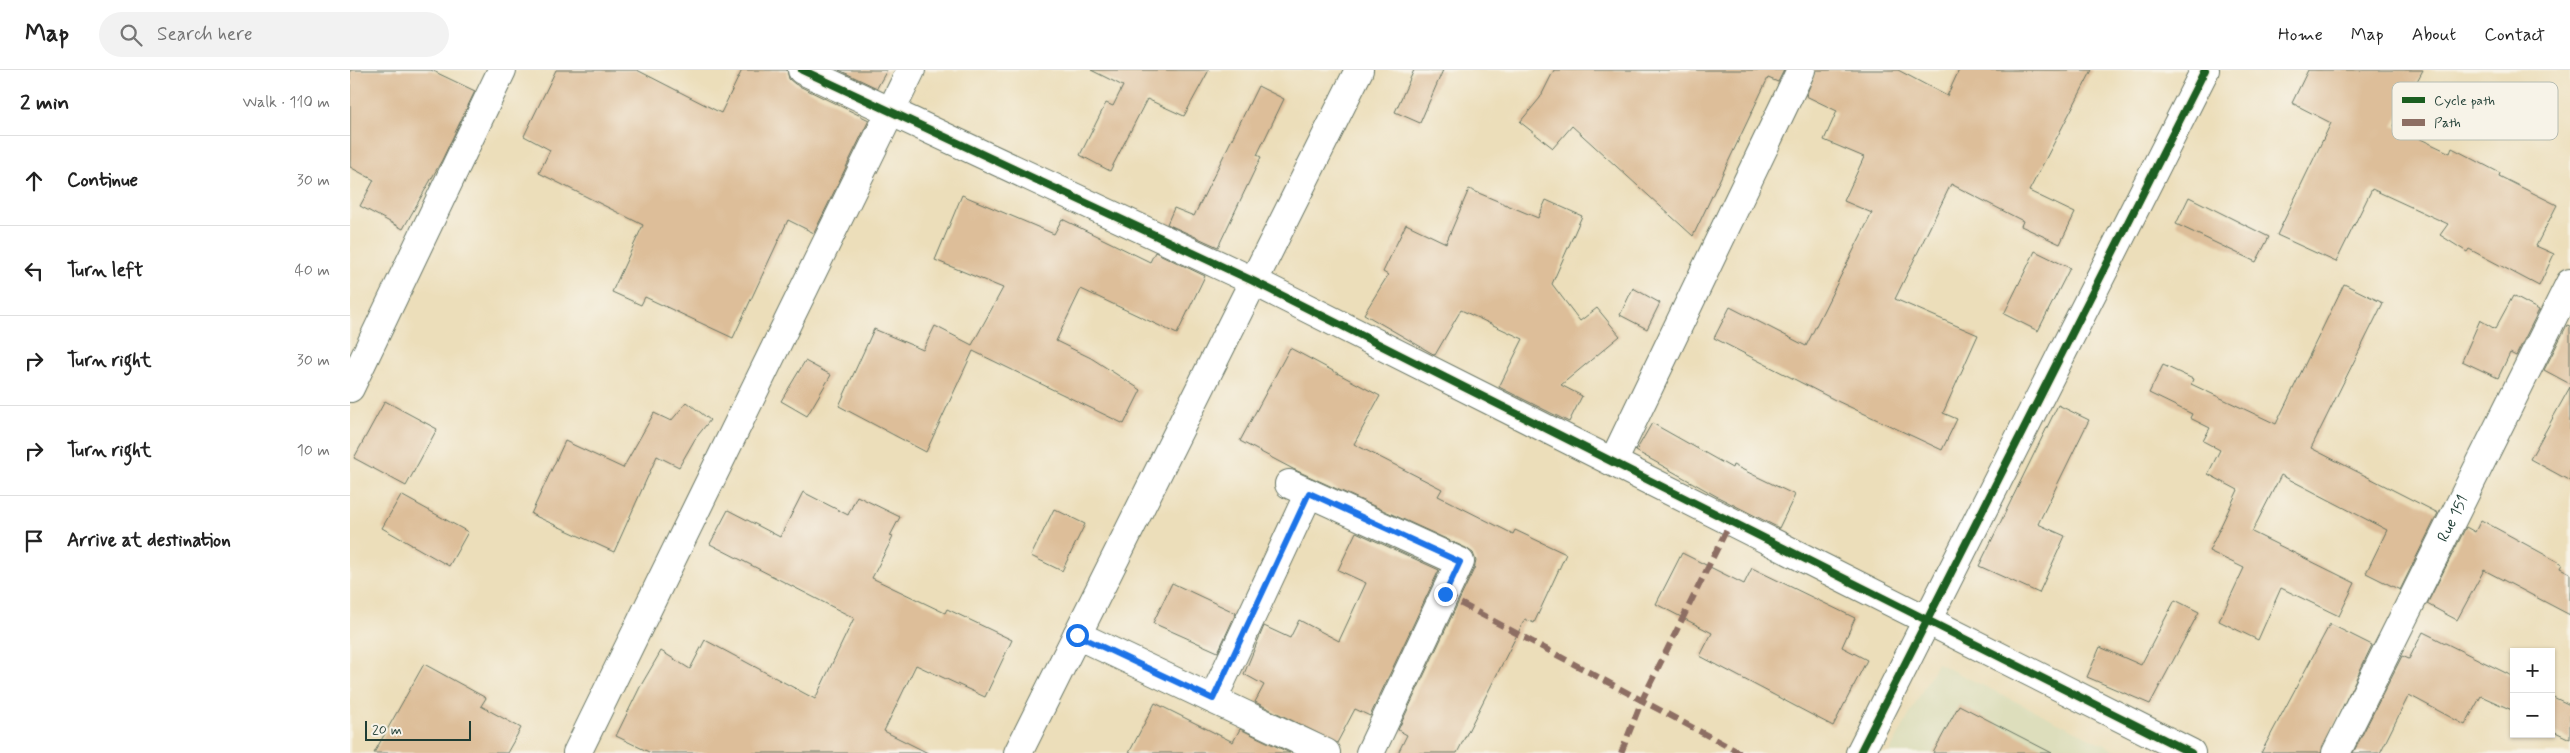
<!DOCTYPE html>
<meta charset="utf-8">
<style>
body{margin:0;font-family:Mynerve,sans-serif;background:#f2f2f2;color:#222}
.controls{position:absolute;right:15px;bottom:15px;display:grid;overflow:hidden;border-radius:0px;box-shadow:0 1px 4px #0004}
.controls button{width:45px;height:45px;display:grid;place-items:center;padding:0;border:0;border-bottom:1px solid #e0e0e0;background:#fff;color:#222;font:25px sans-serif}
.scale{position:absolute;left:15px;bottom:12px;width:106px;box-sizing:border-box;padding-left:5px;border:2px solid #1f3d34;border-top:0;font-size:14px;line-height:18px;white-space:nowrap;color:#1f3d34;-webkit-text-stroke:4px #f7f3e8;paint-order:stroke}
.stop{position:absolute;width:15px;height:15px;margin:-11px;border:4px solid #1a73e8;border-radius:50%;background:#fff}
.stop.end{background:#1a73e8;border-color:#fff;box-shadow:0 1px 5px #0008}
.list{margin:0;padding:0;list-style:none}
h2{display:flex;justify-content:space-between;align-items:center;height:65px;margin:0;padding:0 20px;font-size:21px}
h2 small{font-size:16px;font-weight:400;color:#767676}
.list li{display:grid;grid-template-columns:32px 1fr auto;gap:15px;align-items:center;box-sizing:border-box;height:90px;padding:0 20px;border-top:1px solid #e0e0e0}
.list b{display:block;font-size:19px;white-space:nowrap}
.list em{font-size:16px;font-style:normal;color:#767676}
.icon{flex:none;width:28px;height:28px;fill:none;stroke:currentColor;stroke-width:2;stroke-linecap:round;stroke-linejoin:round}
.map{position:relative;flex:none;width:2220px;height:683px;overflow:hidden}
header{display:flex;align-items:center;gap:30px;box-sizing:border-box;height:70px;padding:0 25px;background:#fff;border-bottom:1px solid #e0e0e0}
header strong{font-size:24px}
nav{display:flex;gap:28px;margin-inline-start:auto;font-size:18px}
.search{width:350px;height:45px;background:#f2f2f2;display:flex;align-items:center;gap:12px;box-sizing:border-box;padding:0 18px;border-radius:28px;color:#767676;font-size:19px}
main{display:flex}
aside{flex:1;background:#fff}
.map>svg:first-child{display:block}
.built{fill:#dddebc}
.building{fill:#ddbe99}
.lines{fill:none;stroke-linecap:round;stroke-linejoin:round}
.minor-casing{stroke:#677563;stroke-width:30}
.tertiary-casing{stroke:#677563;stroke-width:30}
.minor{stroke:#fff;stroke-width:28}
.tertiary{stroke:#fff;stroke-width:28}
.quiet{stroke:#8d6e63;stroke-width:6;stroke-dasharray:12 6;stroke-linecap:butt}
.cycleway-casing{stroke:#f7f3e8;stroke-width:11}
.cycleway{stroke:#1b5e20;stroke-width:8}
.route{stroke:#1a73e8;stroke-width:6}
.labels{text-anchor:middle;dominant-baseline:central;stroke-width:4;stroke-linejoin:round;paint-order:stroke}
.street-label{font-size:16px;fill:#1f3d34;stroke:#f7f3e8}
.key{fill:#f7f3e8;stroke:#b6bcb2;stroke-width:1}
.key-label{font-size:14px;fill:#1f3d34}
</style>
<header>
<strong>Map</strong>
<div class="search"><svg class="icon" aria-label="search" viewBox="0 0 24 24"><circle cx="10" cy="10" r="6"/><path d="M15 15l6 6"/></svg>Search here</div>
<nav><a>Home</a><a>Map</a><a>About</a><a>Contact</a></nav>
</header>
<main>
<aside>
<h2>2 min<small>Walk · 110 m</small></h2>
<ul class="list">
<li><svg class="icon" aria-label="ahead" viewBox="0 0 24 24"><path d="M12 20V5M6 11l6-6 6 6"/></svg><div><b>Continue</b></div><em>30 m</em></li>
<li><svg class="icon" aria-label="left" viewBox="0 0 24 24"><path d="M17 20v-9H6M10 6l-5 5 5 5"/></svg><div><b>Turn left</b></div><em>40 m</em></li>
<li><svg class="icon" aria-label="right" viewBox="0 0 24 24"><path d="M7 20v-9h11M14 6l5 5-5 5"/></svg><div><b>Turn right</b></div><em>30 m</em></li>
<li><svg class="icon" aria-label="right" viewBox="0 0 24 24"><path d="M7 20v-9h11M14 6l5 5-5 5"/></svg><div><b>Turn right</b></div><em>10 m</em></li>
<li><svg class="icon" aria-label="arrive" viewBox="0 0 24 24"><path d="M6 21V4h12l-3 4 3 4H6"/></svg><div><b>Arrive at destination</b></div></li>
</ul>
</aside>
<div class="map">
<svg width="2220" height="683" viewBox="0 0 2220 683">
<rect width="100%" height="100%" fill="#f7f3e8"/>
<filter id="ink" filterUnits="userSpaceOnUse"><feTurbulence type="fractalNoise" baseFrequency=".02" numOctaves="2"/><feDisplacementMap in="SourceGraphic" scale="10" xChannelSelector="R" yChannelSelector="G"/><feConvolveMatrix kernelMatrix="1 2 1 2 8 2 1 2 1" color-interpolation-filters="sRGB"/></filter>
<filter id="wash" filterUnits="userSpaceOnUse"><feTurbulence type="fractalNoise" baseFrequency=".0096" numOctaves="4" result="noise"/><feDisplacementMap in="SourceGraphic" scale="20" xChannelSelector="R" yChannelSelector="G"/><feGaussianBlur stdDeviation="1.12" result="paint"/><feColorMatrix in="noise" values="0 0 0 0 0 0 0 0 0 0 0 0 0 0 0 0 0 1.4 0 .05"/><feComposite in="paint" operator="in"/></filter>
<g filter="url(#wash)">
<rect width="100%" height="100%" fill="#ecdeba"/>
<!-- built -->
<polygon class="built" points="1587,593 1771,683 1539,683"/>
<g id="blocks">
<!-- building -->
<g class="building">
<polygon points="0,0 81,0 125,21 92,90 53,159 10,136 24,110 0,97"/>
<polygon points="206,0 287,0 371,43 392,0 437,0 439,9 445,14 519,50 464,163 438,150 383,268 295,227 291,235 262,222 293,155 189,103 200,80 174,66"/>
<polygon points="489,0 537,0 527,18"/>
<polygon points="741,0 859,0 834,46 797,29 760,101 730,85 756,33 763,36 773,16"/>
<polygon points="1064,0 1093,0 1070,53 1045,42"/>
<polygon points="1204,0 1434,0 1428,12 1418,8 1343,166 1222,56 1203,78 1170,52 1190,28"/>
<polygon points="1466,0 1548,0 1597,26 1609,0 1742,0 1679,121 1725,143 1710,174 1671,156 1673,151 1601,114 1545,229 1628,265 1593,343 1607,349 1592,380 1485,330 1364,268 1380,237 1456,276 1522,143 1494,131 1514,87 1474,70 1487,41 1456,26"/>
<polygon points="1958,0 2073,0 2043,56 2100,83 2102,78 2150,103 2149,106 2207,135 2186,176 2204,184 2189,216 2119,179 2117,182 2090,165 2098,154 2022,119 1986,192 1927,165 1981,53 1942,33"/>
<polygon points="908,16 934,29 907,85 911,87 868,177 817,154 824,138 844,146"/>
<polygon points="1119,119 1188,148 1196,130 1232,146 1202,214 1230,251 1247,238 1270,266 1211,315 1232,326 1219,352 1149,317 1173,269 1111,240 1085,285 1014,244 1038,205 1033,202 1056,154 1096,173"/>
<polygon points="612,125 704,164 712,149 800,192 805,182 855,206 827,264 731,219 706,271 741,288 791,320 774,354 623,281 576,382 489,336 524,259 573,280 585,256 622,275 653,218 585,190"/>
<polygon points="1839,127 1919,167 1906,192 1826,154"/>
<polygon points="1685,181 1720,198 1688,261 1654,244"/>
<polygon points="1994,214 2033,233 1961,378 2088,443 2050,520 2016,503 2037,460 1931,405 1902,462 2005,513 1989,546 1931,518 1908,570 1869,551 1894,498 1859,481 1888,420 1858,404 1870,380 1853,371 1860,358 1840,348 1842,344 1799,323 1813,295 1843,309 1841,314 1926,354"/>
<polygon points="1283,218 1310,233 1297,259 1270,245"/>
<polygon points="2163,226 2189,240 2166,286 2160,283 2148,308 2112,291 2130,250 2145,259"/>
<polygon points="2217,255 2220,256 2220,314 2194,300"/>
<polygon points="940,278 1030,326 1004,374 1092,419 1088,426 1163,464 1165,460 1216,484 1184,553 1175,549 1107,683 1048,683 1057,665 1048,660 1124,499 1126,491 1123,483 1116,478 943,399 890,371"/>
<polygon points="455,291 481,305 457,346 431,331"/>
<polygon points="2220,317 2220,411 2180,389"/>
<polygon points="35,331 87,359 56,416 4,388"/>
<polygon points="337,332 360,350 345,369 329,397 307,386 264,482 181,444 215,371 273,398 304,343 321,351"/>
<polygon points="1708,335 1739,350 1688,454 1715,466 1689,523 1629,496"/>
<polygon points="1302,353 1382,398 1383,395 1445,425 1429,458 1368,427 1286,381"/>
<polygon points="453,422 498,445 507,426 550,447 540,466 543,467 522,508 595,543 597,539 662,570 635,627 566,595 534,661 578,683 301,683 266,666 290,617 311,581 340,599 355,570 465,629 504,548 360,474 378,440 430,467"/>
<polygon points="51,425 118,462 99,496 32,458"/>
<polygon points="704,439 735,454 712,501 681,486"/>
<polygon points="2131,450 2212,494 2210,498 2220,503 2220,545 2134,500 2107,550 2077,534 2116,457 2125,462"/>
<polygon points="1006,462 1089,500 1020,646 1005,639 987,673 905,632 914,615 894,604 914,556 940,568 949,550 989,571 1016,513 988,500"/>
<polygon points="1332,483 1394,514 1402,498 1505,548 1492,577 1517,590 1483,656 1350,586 1362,563 1306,534"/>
<polygon points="822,513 886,543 868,582 803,553"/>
<polygon points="1825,530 1849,542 1800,634 1737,607 1750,577 1791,595"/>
<polygon points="1980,554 2022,575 1971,683 1911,683"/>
<polygon points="2073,562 2164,607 2164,641 2131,626 2115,655 2059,625 2030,683 2003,683 2052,586 2059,589"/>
<polygon points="74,594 136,628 131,636 171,658 157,683 24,683"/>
<polygon points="2201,626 2220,635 2220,669 2201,660"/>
<polygon points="805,633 883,672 890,659 940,683 779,683"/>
<polygon points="1609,635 1702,683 1583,683"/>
</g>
</g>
</g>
<g filter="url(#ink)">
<use href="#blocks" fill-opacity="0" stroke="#677563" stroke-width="1"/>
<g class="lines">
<defs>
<g id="minor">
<polyline points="452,0 903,211 1841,683"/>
<polyline points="0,318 152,0"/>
<polyline points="1263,392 1451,0"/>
<polyline points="939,414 1110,492 1020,683"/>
<polyline points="727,565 976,683"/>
<polyline points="863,629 959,423"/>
<polyline points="227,683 561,0"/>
<polyline points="1510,683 1855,0"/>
<path id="s1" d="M1986 683 2220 213"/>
</g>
<polyline id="tertiary" points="668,683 1009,0"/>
</defs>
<!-- minor casing -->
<use href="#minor" class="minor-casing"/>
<!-- tertiary casing -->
<use href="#tertiary" class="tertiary-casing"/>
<!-- minor -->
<use href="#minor" class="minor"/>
<!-- tertiary -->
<use href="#tertiary" class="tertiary"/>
<!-- quiet -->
<g class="quiet">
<polyline points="1095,525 1390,683"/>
<polyline points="1271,683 1292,630 1381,451"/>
</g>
<defs>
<g id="cycleway">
<polyline points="452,0 903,211 1841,683"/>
<polyline points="1510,683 1855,0"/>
</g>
</defs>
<!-- cycleway casing -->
<use href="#cycleway" class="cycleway-casing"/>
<!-- cycleway -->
<use href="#cycleway" class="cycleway"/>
</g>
</g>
<g class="lines" filter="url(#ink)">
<!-- route -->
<polyline class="route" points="727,565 863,629 959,423 1110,492 1095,524"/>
</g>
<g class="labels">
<!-- street labels -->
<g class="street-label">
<text stroke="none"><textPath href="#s1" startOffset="262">Rue 151</textPath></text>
</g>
</g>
<!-- legend -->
<rect x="2042" y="12" width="166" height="58" rx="8" class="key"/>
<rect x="2052" y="27" width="23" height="6" fill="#1b5e20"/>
<rect x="2052" y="49" width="23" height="7" fill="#8d6e63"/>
<g class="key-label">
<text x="2084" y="35">Cycle path</text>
<text x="2084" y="57">Path</text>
</g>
</svg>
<div class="controls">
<button>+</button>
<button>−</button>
</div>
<div class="scale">20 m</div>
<div class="stop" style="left:727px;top:565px"></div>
<div class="stop end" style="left:1095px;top:524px"></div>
</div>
</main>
